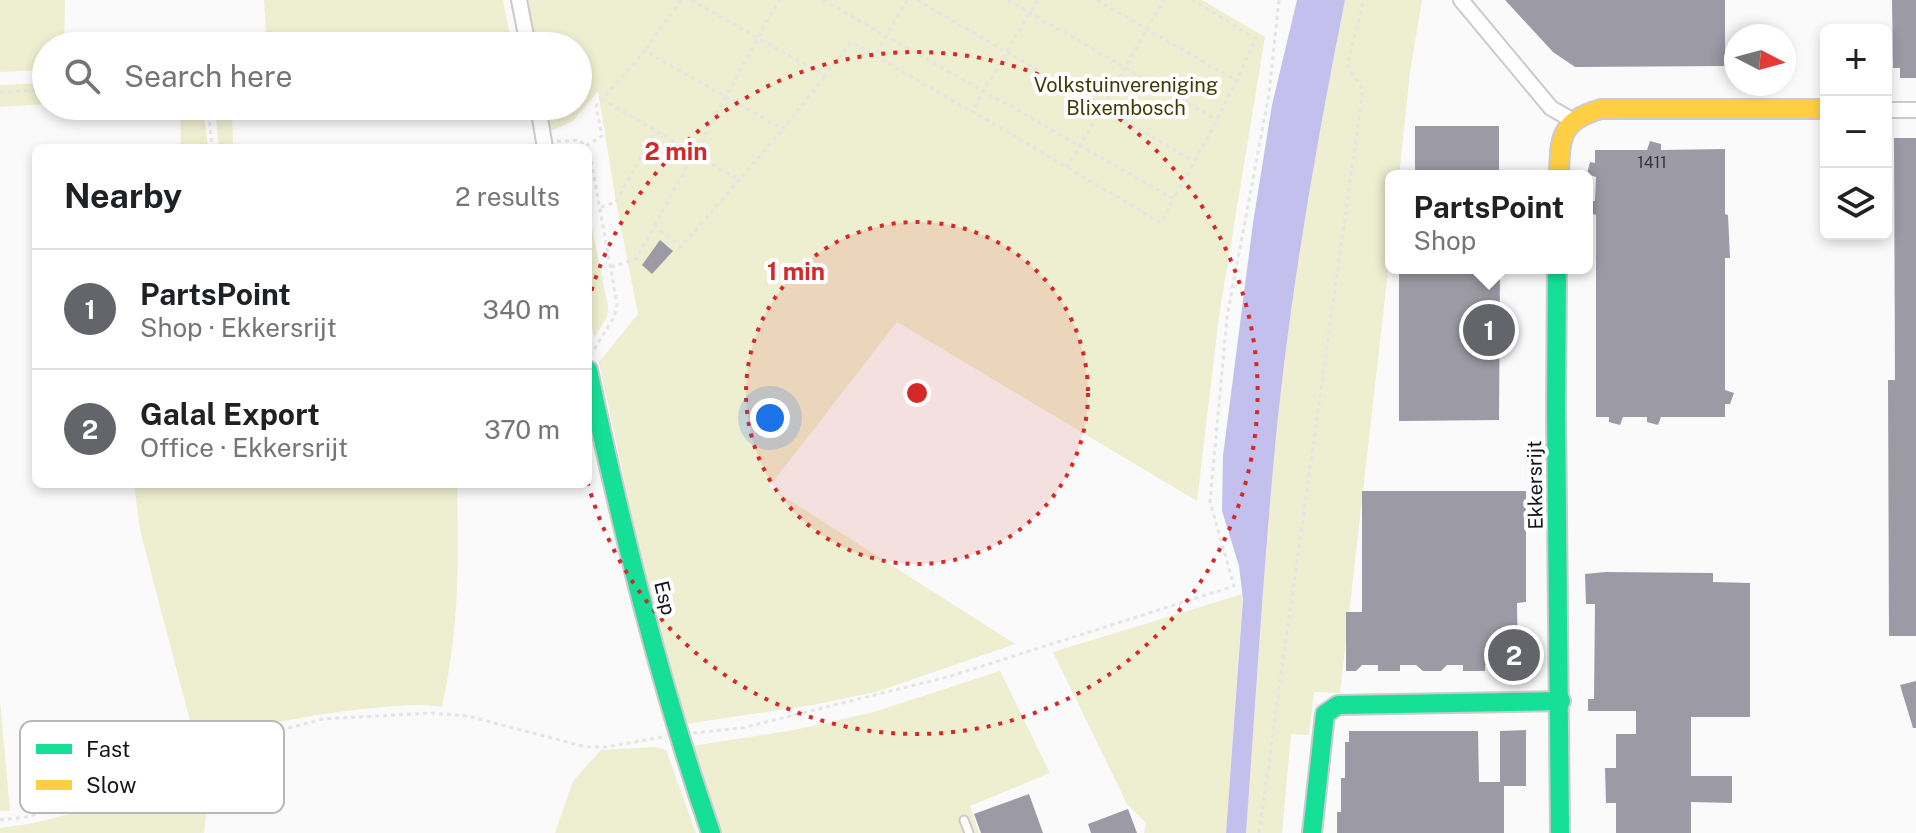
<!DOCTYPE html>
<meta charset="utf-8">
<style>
body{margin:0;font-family:"Public Sans",sans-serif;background:#f2f2f2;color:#202124}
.controls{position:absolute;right:24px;top:24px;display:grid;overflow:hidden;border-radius:12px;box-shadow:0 4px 12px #0003}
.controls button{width:72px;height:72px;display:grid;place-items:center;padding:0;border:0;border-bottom:2px solid #e0e0e0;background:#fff;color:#202124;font:40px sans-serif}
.compass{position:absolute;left:1724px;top:24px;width:72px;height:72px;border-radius:50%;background:#fff;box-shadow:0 4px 12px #0003;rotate:96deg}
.you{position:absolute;left:770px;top:418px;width:28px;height:28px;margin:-20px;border:6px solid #fff;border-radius:50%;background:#1a73e8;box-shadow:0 0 0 12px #1a73e833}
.badge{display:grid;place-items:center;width:52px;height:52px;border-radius:50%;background:#64646b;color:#fff;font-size:26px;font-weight:700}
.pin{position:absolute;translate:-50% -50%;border:4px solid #fff;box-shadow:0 2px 8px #0006}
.popup{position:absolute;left:1385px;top:170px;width:208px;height:104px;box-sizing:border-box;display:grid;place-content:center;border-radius:12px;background:#fff;filter:drop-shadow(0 2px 6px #0005);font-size:26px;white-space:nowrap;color:#757577}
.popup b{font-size:30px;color:#202124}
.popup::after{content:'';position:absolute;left:50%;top:100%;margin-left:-16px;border:16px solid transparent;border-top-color:#fff}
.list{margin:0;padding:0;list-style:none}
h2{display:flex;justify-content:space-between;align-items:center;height:104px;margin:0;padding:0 32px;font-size:34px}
h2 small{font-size:26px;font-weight:400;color:#757577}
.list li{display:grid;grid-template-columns:52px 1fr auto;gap:24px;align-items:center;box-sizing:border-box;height:120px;padding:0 32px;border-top:2px solid #e0e0e0}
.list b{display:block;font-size:30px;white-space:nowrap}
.list p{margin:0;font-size:26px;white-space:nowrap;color:#757577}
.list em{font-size:26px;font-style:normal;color:#757577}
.icon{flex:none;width:44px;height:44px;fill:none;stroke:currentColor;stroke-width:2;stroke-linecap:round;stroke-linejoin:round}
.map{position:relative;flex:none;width:1916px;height:833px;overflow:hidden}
.search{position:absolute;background:#fff;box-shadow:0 4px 12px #0003;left:32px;top:32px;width:560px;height:88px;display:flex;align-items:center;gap:20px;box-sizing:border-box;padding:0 28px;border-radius:44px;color:#757577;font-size:30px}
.panel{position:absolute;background:#fff;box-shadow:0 4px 12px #0003;left:32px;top:144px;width:560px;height:344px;border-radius:12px}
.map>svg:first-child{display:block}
.green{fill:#eeeed0}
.water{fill:#c3c0ed}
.building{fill:#9c9ba5}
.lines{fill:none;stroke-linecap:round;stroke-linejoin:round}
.lane-casing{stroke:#cacacf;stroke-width:11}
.street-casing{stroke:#cacacf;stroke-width:18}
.fast-casing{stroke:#cacacf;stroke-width:22}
.slow-casing{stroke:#cacacf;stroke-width:22}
.path{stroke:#e5e5e6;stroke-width:3;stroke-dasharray:4 4;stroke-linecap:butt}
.lane{stroke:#fefefe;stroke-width:7}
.street{stroke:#fefefe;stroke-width:14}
.fast{stroke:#16e098;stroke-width:18}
.slow{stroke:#ffcf43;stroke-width:18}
.ring{fill:none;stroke:#d62828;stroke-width:4;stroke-dasharray:4 8}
.labels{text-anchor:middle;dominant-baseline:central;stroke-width:8;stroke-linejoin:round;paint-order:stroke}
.number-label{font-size:16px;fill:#363540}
.park-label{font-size:20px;fill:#3d3c04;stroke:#fff}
.street-label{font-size:20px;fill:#14131e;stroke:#fff}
.key{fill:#fff;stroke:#b8b8bc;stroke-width:2}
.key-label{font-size:22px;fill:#14131e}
.centre{fill:#d62828;stroke:#fff;stroke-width:4}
.ring-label{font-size:24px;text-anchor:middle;font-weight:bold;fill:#d62828;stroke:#fff;stroke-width:8;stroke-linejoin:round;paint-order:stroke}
</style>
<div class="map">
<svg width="1916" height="833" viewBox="0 0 1916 833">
<rect width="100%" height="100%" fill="#fafafa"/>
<!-- green -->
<g class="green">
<polygon points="0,0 65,0 64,46 46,46 46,70 0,72"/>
<polygon points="264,0 503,0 512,46 267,46"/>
<polygon points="524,0 1202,0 1265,37 1219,316 1197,501 897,322 769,487 1015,644 876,692 813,705 685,724 635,530 599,362 638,314 616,202 598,91 573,121 551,131 546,106 578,106 578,46 534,46"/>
<path d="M1345 0H1422L1410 72 1399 176H1391V245L1340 693 1314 692 1309 735 1291 734 1282 833H1246C1255 712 1262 590 1273 469 1287 311 1314 155 1345 0Z"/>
<polygon points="46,83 46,104 0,107 0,85"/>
<polygon points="180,106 203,106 208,148 181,148"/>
<polygon points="215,106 257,106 232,110 233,148 219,148"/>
<polygon points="588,209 608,306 607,317 594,338 588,309"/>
<path d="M134 484H457C459 564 459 628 442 707 420 703 397 706 374 708 311 714 256 725 196 744L140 530Z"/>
<polygon points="1243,594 1226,833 1144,833 1146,823 1127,804 1053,652"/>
<polygon points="1000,671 1050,773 970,806 979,833 721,833 692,746 794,730 874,712"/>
<polygon points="0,700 10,811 0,811"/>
<polygon points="656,747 666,750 696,833 555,833 573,781 601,750"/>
<path d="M212 757 204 833H0V828C76 820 144 787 212 757Z"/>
</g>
<!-- water -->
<path class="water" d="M1297 0H1345C1314 155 1287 311 1273 469 1262 590 1255 712 1246 833H1226L1243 599 1239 566 1222 511 1223 456 1253 223 1272 105Z"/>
<!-- building -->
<g class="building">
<polygon points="1505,0 1725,0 1725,66 1575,67 1553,52"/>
<polygon points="1892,0 1916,0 1916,78 1900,78 1900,68 1893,68"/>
<rect x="1415" y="126" width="84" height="50"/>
<polygon points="1894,138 1916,138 1916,636 1889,636 1888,380 1895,380"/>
<polygon points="1650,141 1661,144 1661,150 1725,149 1725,214 1728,215 1730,258 1725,258 1725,390 1734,393 1730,404 1725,404 1725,417 1661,417 1658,425 1647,422 1647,417 1623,417 1620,425 1609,422 1609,417 1596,417 1596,215 1587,212 1590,201 1595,201 1596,177 1587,174 1590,162 1595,163 1595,150 1647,150"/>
<polygon points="660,240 673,251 652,274 642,265"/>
<polygon points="1399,268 1500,268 1499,420 1399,421"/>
<polygon points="1362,491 1526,491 1526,602 1517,603 1518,671 1508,671 1502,665 1485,665 1485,671 1463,671 1463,665 1447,665 1441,671 1423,671 1416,665 1400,665 1400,671 1378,671 1378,665 1362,665 1356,671 1346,671 1346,612 1362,612"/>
<polygon points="1605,572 1713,573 1713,582 1750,583 1750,717 1691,717 1691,776 1732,776 1732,803 1691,802 1691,833 1616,833 1616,803 1606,803 1605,768 1616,768 1616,734 1636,734 1636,711 1588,711 1588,699 1594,699 1595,604 1586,604 1585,574"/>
<polygon points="1916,681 1916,728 1913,728 1900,685"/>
<polygon points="1526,730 1526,786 1504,786 1504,833 1337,833 1337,812 1341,812 1341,778 1345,778 1345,742 1349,742 1349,731 1478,731 1479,782 1500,782 1500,731"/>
<polygon points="1029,794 1043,833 981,833 974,814"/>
<polygon points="1128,809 1137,833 1091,833 1088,824"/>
</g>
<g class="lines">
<defs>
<polyline id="lane" points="964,820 969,833"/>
<g id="street">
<polyline points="519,0 528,46"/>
<polyline points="1461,0 1551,108 1572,120"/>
<polyline points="538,106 545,148"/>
<polyline points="1886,110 1916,110"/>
</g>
<g id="fast">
<polyline points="1557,268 1556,409 1560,833"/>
<path d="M588 370C621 526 659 682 711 833"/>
<polyline points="1312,833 1325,714 1338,705 1561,701"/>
</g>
<path id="slow" d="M1559 176C1560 137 1560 121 1601 109H1826"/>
</defs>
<!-- lane casing -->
<use href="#lane" class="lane-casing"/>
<!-- street casing -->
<use href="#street" class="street-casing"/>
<!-- fast casing -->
<use href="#fast" class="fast-casing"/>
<!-- slow casing -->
<use href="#slow" class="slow-casing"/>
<!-- path -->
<g class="path">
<polyline points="691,0 825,76 851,42 971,111"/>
<polyline points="823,0 886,36 876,55"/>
<polyline points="907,0 886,36 1174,199 1217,120 1256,39 1193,0"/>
<polyline points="917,0 1194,161"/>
<polyline points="1008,0 1217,120"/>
<polyline points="1037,0 972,111 1161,223 1174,199"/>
<polyline points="1097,0 1235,80"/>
<polyline points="646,49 681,0"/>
<polyline points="0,92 46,90"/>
<polyline points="602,99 739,180"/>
<polyline points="208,106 212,148"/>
<polyline points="557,141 579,140 589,149 617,304 614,317 592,353"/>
<polyline points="586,146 602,136 596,106 645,51 783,129 825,76"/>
<polyline points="1067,168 1164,0"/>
<polyline points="601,207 616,202 655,131"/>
<polyline points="654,225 681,247 783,129"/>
<polyline points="611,267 636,259 779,0"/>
<polyline points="693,733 742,728 951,676 1234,586 1210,502 1227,317 1269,94 1279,0"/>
<polyline points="0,820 26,817 80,801 180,756 323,719 431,713 468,716 586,747 606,747 662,737"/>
<polyline points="1259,833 1363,89 1347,65 1364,0"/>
</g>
<!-- lane -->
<use href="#lane" class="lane"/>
<!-- street -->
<use href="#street" class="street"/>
<!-- fast -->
<use href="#fast" class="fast"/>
<!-- slow -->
<use href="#slow" class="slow"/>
</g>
<!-- distance rings -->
<circle cx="917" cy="393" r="171" fill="#d62828" fill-opacity=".12"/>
<g class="ring">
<circle cx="917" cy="393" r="171"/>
<path d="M588 302A341 341 0 1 1 588 484"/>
</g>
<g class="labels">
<!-- number labels -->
<g class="number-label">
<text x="1652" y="162">1411</text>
</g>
<!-- park labels -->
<g class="park-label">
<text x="1126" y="85">Volkstuinvereniging<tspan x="1126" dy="23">Blixembosch</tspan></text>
</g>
<!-- street labels -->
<g class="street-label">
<text transform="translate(1535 485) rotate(-91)">Ekkersrijt</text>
<text transform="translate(665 598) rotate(76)">Esp</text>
</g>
</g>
<!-- legend -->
<rect x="20" y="721" width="264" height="92" rx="12" class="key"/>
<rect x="36" y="744" width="36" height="10" fill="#16e098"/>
<rect x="36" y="780" width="36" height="10" fill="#ffcf43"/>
<g class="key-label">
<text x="86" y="757">Fast</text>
<text x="86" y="793">Slow</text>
</g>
<circle cx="917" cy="393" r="12" class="centre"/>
<g class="ring-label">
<text x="676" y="160">2 min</text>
<text x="796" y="280">1 min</text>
</g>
</svg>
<div class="controls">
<button>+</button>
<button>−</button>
<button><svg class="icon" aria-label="layers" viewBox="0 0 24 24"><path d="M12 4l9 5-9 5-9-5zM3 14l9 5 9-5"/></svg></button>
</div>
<svg class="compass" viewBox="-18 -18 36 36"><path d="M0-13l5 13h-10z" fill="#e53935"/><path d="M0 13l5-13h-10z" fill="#757577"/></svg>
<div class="you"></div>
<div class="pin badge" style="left:1489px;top:330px">1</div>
<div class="popup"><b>PartsPoint</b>Shop</div>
<div class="pin badge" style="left:1514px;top:655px">2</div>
<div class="search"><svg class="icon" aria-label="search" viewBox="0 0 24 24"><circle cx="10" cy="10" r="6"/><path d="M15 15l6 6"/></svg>Search here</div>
<section class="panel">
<h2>Nearby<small>2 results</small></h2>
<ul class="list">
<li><span class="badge">1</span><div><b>PartsPoint</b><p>Shop · Ekkersrijt</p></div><em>340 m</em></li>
<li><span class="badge">2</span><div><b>Galal Export</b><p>Office · Ekkersrijt</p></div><em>370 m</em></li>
</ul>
</section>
</div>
